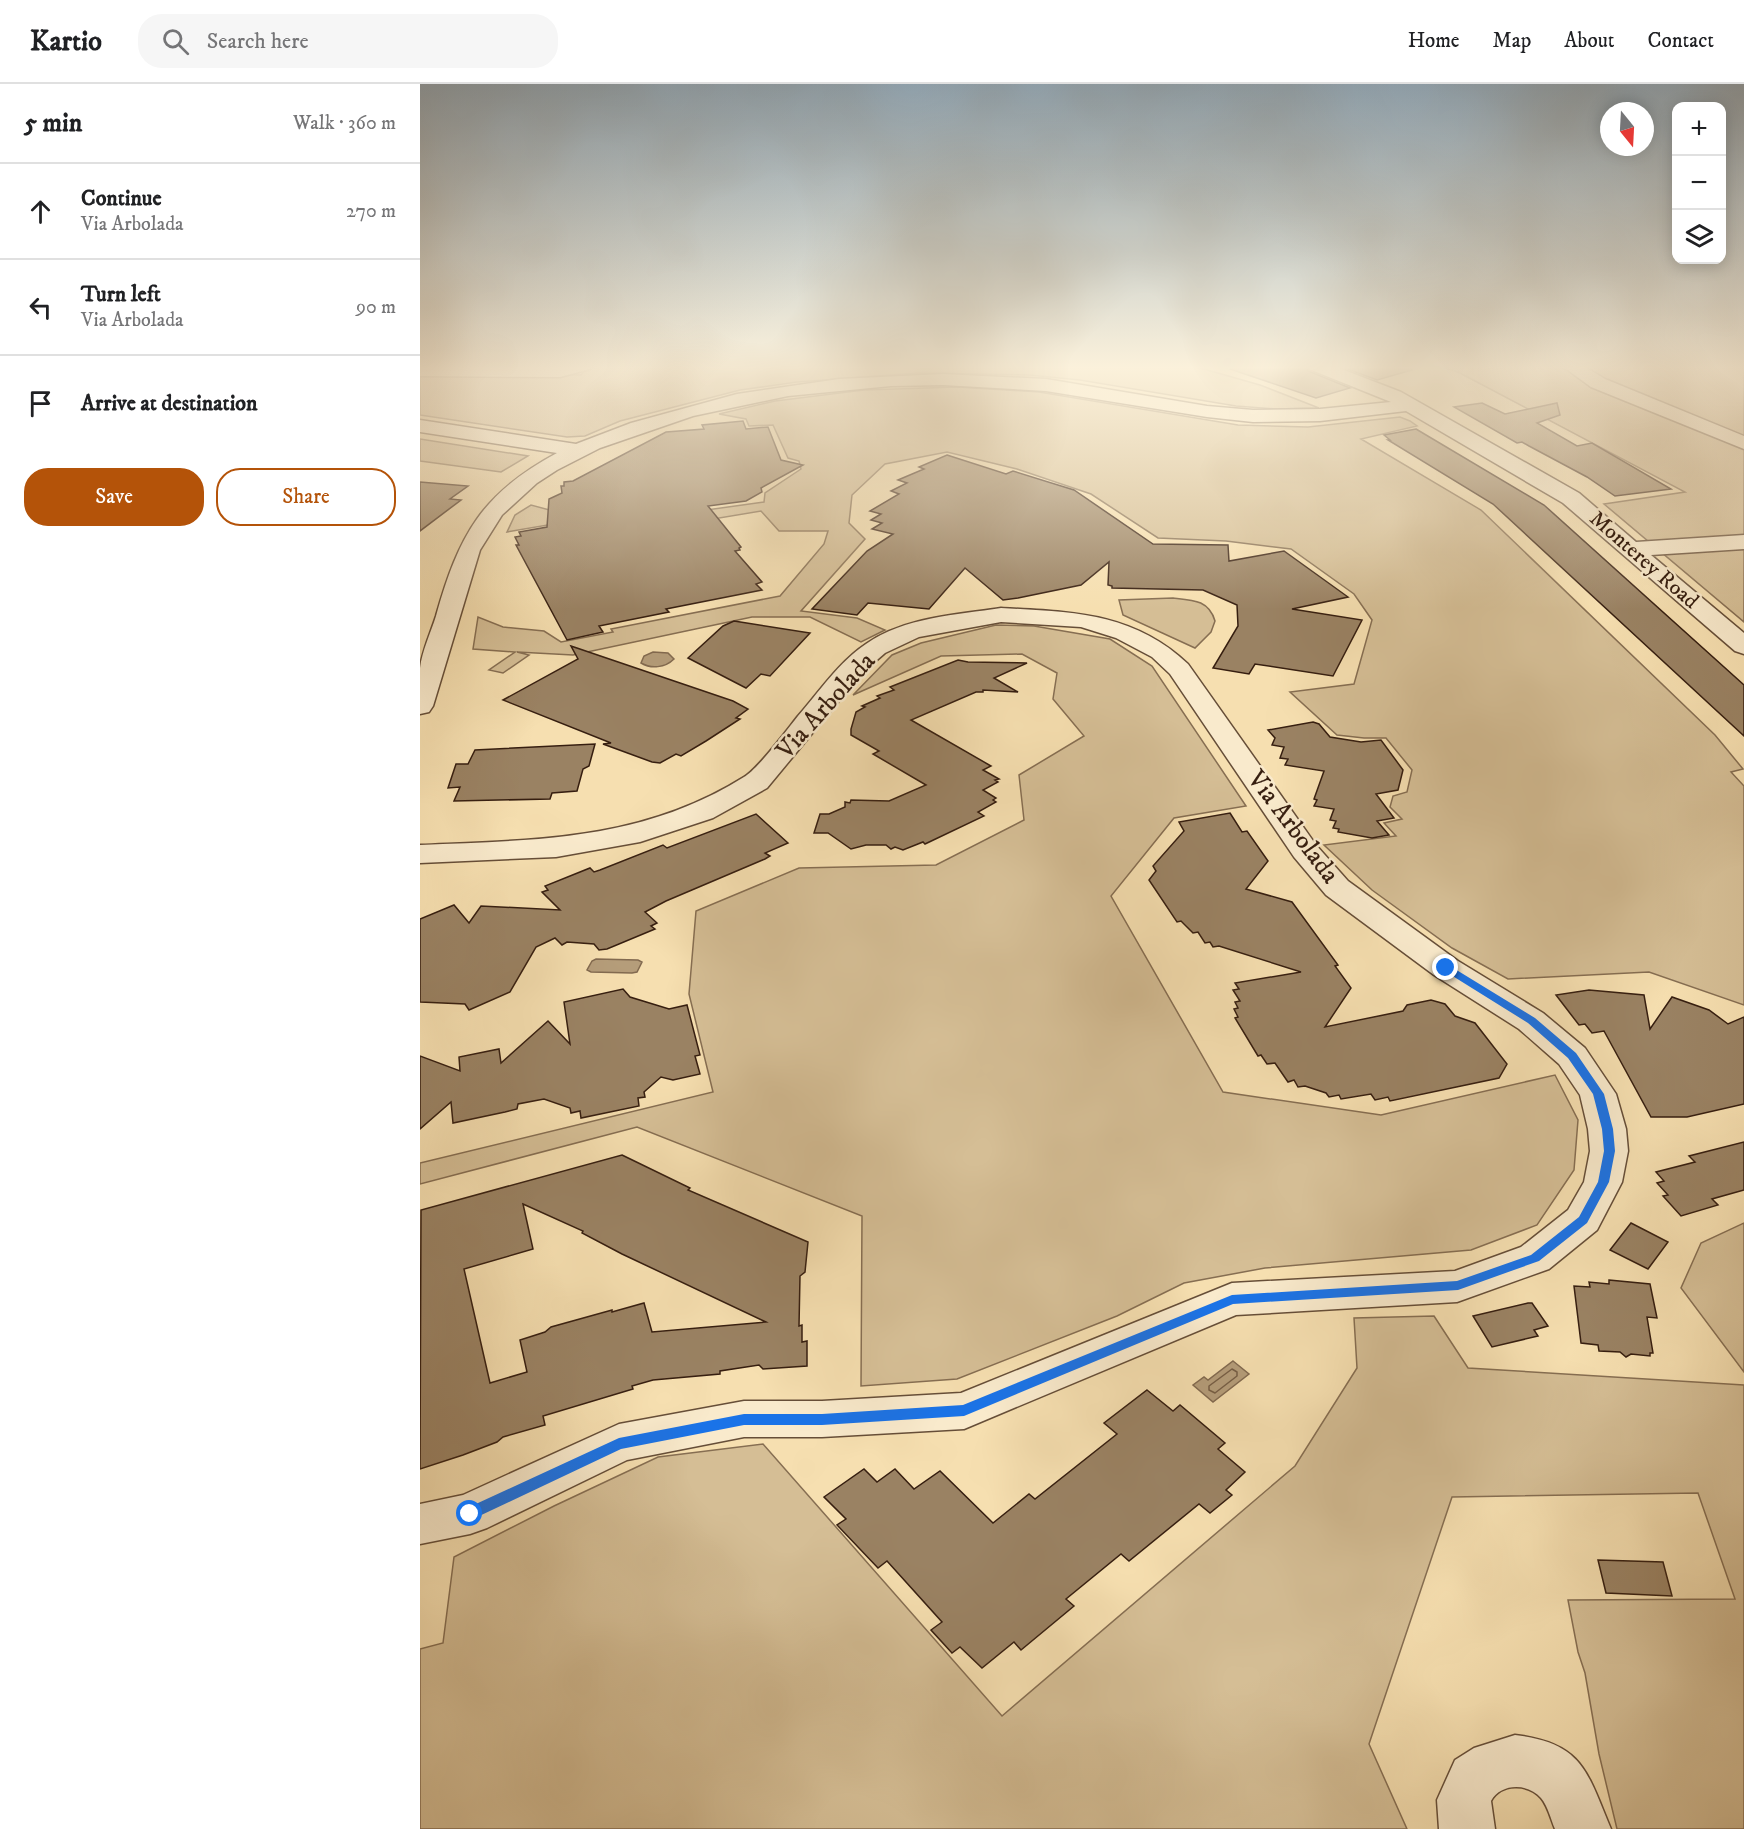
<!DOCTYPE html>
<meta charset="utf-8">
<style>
body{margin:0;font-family:"IM FELL DW Pica",serif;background:#f6f6f6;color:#202124}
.controls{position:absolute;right:18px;top:18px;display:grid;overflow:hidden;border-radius:12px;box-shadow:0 3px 15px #0003}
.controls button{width:54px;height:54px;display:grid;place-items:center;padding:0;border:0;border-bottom:2px solid #e0e0e0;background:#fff;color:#202124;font:30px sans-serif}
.compass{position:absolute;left:1180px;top:18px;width:54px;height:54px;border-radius:50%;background:#fff;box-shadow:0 3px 15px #0003;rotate:162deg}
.stop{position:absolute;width:18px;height:18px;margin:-14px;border:4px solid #1a73e8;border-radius:50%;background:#fff}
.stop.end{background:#1a73e8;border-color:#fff;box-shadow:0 2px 6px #0008}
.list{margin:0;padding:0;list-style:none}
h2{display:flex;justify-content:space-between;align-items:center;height:78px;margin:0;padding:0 24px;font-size:26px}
h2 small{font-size:20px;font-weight:400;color:#757577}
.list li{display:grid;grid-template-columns:39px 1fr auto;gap:18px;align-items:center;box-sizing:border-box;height:96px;padding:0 24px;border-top:2px solid #e0e0e0}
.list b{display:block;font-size:22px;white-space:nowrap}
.list p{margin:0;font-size:20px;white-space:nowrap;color:#757577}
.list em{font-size:20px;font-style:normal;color:#757577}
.actions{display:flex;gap:12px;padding:18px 24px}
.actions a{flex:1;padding:14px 0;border:2px solid #b45309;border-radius:24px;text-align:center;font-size:21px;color:#b45309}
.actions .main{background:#b45309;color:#fff}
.icon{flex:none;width:33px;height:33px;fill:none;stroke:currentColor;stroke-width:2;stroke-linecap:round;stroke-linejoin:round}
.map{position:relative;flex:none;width:1324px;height:1745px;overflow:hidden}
header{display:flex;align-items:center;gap:36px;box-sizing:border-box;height:84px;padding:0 30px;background:#fff;border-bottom:2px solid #e0e0e0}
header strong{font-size:28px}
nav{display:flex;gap:33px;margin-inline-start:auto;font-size:21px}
.search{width:420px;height:54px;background:#f6f6f6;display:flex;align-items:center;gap:15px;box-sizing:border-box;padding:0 21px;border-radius:24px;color:#757577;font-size:22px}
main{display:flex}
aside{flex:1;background:#fff}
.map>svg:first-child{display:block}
.green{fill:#d5be95;stroke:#866e52;stroke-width:1.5}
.water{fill:#b59d7a;stroke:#826a50;stroke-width:1.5}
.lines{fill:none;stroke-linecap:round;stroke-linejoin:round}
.shore{stroke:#765e45;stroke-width:1.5}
.building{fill:#9a8263;stroke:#361e10;stroke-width:1.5;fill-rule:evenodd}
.minor-casing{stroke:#664e38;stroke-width:3}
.minor{fill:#f9eacc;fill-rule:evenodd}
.route{fill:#1a73e8}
.labels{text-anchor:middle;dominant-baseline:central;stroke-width:5;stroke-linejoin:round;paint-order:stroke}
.far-street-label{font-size:22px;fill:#361e10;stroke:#f9eacc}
.street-label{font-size:26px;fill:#361e10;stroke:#f9eacc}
</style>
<header>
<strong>Kartio</strong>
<div class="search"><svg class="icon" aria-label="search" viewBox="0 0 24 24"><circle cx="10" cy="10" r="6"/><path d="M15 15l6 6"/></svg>Search here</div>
<nav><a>Home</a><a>Map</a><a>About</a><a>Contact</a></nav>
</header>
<main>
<aside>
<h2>5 min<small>Walk · 360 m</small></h2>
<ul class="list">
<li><svg class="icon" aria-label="ahead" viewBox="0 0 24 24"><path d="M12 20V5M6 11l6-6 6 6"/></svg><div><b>Continue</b><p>Via Arbolada</p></div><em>270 m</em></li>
<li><svg class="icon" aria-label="left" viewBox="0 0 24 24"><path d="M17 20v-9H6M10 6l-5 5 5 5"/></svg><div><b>Turn left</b><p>Via Arbolada</p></div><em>90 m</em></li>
<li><svg class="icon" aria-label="arrive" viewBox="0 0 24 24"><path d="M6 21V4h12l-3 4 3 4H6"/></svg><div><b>Arrive at destination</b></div></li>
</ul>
<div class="actions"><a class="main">Save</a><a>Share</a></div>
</aside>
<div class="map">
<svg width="1324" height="1745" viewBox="0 0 1324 1745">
<rect width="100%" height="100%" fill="#f6dfb0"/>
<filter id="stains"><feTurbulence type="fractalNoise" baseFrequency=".00333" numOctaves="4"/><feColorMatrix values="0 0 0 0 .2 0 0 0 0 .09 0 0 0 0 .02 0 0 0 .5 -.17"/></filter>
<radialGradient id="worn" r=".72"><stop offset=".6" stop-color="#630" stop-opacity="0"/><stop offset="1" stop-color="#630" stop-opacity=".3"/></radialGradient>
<!-- green -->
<g class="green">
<polygon points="175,281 770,281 840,301 899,324 856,325 816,322 660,296 609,291 498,289 377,298 320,306 200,337 165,352 147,353 0,331 0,289 132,290 161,291 164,287"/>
<polygon points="1017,281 1324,281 1324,538 1184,420 1265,408 1038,288"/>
<polygon points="537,303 619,308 818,341 888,343 980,333 990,337 997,342 941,355 1061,426 1295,651 1323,685 1311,688 1324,702 1324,921 1229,888 1088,895 1032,864 952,806 904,761 976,752 964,739 982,735 970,723 973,712 987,708 992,686 966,654 944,654 917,651 870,608 934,600 952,536 934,510 871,465 806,457 738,454 671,410 597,385 527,368 465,380 432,411 429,439 445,455 381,527 437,534 465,546 441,558 390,533 332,533 153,571 97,568 109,571 83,589 69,586 95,568 53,565 58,533 83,543 124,547 141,558 193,548 191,545 360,512 404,460 408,447 359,447 341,427 185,453 157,436 87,448 95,431 111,421 163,435 200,438 344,418 345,409 381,385 379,377 368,374 353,341 329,342 326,335 299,330 355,317 444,306"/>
<polygon points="0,355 108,372 81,388 0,377"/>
<path d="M753 514C773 516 789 516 795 537L791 548 775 564 703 531 699 516Z"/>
<polygon points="576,541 614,542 690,555 732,582 826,722 754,734 691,812 803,1008 961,1031 1135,991 1158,1036 1154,1086 1117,1141 1051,1166 845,1184 764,1199 697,1232 537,1295 441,1302 442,1132 217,1043 0,1100 0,1079 293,1008 269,910 276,827 379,784 516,781 604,736 599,691 664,652 633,615 637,589 602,570 521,572 433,611 472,571 501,559"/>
<polygon points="1324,1139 1324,1288 1261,1204 1281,1159"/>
<polygon points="1014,1232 1048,1284 1324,1301 1324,1745 1197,1745 1179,1670 1165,1589 1158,1568 1148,1516 1315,1515 1278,1409 1032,1413 949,1660 987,1745 0,1745 0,1565 23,1559 34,1473 134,1422 238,1373 343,1360 582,1632 875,1382 937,1284 934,1234"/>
</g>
<!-- water -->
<g class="water">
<path d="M233 568 248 569 254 575C245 584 231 585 221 579L224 572Z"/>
<polygon points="176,875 218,876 222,878 217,888 212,889 171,888 167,886 172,877"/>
<polygon points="813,1277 829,1290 793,1318 773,1301 784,1293 788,1296"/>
</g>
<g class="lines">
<!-- shore -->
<polygon class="shore" points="812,1285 817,1288 817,1292 795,1309 789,1306 789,1302"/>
</g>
<!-- building -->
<g class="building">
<polygon points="811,281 884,281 888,287 930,304 896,314 810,285"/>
<polygon points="917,281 991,281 992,286 957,296"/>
<polygon points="1062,319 1085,330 1137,319 1140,331 1117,339 1157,362 1172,359 1251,405 1195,412 1167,393 1109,362 1102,358 1097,359 1034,323"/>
<polygon points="323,337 326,345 348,343 361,376 383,381 341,404 342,408 326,417 288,422 321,463 319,464 320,466 315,467 342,498 336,500 342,506 246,525 249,528 179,542 183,548 147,556 96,461 99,461 95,453 101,452 99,448 127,443 129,415 142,409 141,402 144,402 144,398 153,397 246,348 284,345 282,341"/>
<polygon points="996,345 1124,421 1324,601 1324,652 1073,420 968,356 970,356 964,351"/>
<polygon points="527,371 586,390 593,387 654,406 733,460 808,461 809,477 864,467 928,513 872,525 942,536 913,592 835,580 829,590 793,584 818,542 817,521 783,506 692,504 692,502 688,501 689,478 661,501 598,514 583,516 545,484 509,525 448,519 437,531 392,525 447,467 473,450 452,445 462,439 451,436 461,430 450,427 479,410 471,407 487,399 478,396 504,385 499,383"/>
<polygon points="0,398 48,402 30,415 41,416 0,447"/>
<polygon points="314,537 390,549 350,592 341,590 326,604 268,574 303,542"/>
<polygon points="151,562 313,617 328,625 316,634 320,635 286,657 261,672 256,670 240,679 232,678 183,660 191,659 83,616 158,575"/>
<polygon points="538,576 548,578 607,579 574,594 598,608 563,606 563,608 556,608 491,636 571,682 563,686 579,695 575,696 578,698 563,706 576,714 573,716 576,718 558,728 564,732 505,760 503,758 483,766 475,763 471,765 466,761 446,761 431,765 408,749 394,749 400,730 409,730 425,723 425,718 430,719 431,716 469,717 506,701 453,670 459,667 431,651 431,645 436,628 445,623 442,622 460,614 457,612 474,606 470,603"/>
<polygon points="893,638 899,640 910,653 941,658 961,656 983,686 978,706 956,710 974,734 957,737 969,751 952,754 918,748 919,745 913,744 916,737 910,736 914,725 894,722 897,716 894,715 904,687 865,681 868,675 860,674 864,663 852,661 855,654 848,646"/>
<polygon points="175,660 169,682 163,685 157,707 132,709 130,715 34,717 40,703 28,704 36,680 48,680 55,666"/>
<polygon points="810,729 822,748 827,747 848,777 826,805 872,818 918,881 915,882 931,904 905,943 983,927 987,921 1011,916 1025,920 1035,932 1055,939 1087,980 1079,994 970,1017 968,1013 955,1016 951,1010 921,1015 919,1011 909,1013 906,1009 885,1002 878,1003 874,996 868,998 855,979 847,980 841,971 838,972 815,934 818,933 814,925 818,924 815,918 820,917 813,906 819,905 815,899 881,888 799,862 793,863 790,858 785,859 778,848 773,849 761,837 757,838 729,796 736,787 733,782 764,747 759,738"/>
<polygon points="336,730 368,759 345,769 350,772 345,775 246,817 225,828 237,839 231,842 235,845 187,865 179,866 174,860 147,858 142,861 135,854 116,863 90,908 49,926 45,920 0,918 0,835 34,821 49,839 61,822 140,826 122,808 128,806 125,802 170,784 174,788 180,786 243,761 247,764"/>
<polygon points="203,905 210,913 249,925 267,921 280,971 275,972 280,990 253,996 241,993 224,1008 225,1013 218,1014 219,1022 161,1034 160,1027 151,1029 150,1024 124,1015 98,1020 97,1025 85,1028 33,1039 31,1018 0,1045 0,972 40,987 39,973 79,965 81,979 128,937 150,960 144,918"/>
<polygon points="1169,906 1224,911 1230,945 1252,913 1289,926 1308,940 1324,933 1324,1020 1267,1033 1231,1033 1184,947 1172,949 1165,940 1159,941 1136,911"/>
<polygon points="1324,1058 1324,1106 1292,1115 1298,1121 1261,1132 1243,1112 1248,1111 1237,1099 1244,1097 1236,1088 1275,1078 1269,1072"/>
<path d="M202 1071 270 1104 268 1106 388 1158 385 1188 380 1192 379 1242 382 1241V1258L387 1257V1282L343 1285 339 1281 300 1287V1290L233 1296 212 1302 213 1305 123 1332 125 1341 83 1353 77 1358 43 1371 0 1385 1 1126ZM103 1120 163 1147 162 1149 202 1170 346 1238 232 1248 224 1219 199 1226 192 1228V1226L131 1243 125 1248 100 1256 107 1288 70 1299 44 1185 113 1165Z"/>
<polygon points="1211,1139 1248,1158 1228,1185 1190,1166"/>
<polygon points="1189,1196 1230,1200 1237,1234 1227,1233 1233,1269 1230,1269 1230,1272 1211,1270 1206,1273 1200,1268 1179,1267 1178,1261 1161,1259 1154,1202 1170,1203 1169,1198 1189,1200"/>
<polygon points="1108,1219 1112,1219 1128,1242 1114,1246 1118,1252 1072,1263 1053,1232"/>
<polygon points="727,1306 753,1327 760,1321 805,1359 798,1365 825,1388 806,1406 812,1411 790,1429 779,1420 709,1477 701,1470 646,1515 654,1522 601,1566 594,1558 562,1584 540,1563 532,1569 511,1546 522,1538 467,1477 458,1484 417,1441 426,1435 404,1413 444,1385 457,1398 475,1385 494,1405 520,1387 573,1439 609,1410 615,1415 697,1350 684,1339"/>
<polygon points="1178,1476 1243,1478 1252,1512 1186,1509"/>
</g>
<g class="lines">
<defs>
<g id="minor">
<polygon points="145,281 173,281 170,285 140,293 0,292 0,282"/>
<path d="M886 281H911L981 308 1159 409 1216 458 1324 451V465L1231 471 1324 549V570L1315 567 1143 419 986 327 900 337 833 338 787 333 626 307 523 301 471 302 368 312 273 332 180 364 137 386 117 399 82 431 60 466 13 622 9 628 0 630C0 615 0 599 0 584 2 567 11 548 16 532 39 451 61 410 137 369L0 348V336L156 360 211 339 317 310 419 295 523 290 626 295 787 322 833 326 900 325 971 318 889 285Z"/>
<polygon points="1141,281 1162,281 1185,295 1324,352 1324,365 1171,303"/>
<path d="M581 524C652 528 713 528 768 580L896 761 928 797 1038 877 1123 929 1165 964 1196 1010 1206 1045 1208 1067 1202 1098 1177 1146 1129 1185 1037 1218 816 1231 544 1345 402 1353H324L207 1376 67 1444 50 1450 0 1460V1420L43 1411 199 1340 324 1317H402L541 1309 812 1199 1035 1187 1101 1163 1148 1126 1164 1098 1170 1067 1168 1045 1160 1011 1139 980 1099 945 1014 891 906 811 874 773 750 590 732 573 696 554 661 543 581 538 499 553 465 569 443 588 347 704 293 734 220 758 136 773 0 779V761C116 756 222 757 324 693 338 685 366 647 378 632 399 608 419 578 446 560 484 533 537 531 581 524Z"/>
<path d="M1095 1651C1163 1659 1167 1688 1191 1745H1135C1131 1736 1128 1722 1121 1714 1108 1699 1081 1699 1071 1717L1075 1745H1019L1017 1716 1035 1676 1054 1664Z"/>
</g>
</defs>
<!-- minor casing -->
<use href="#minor" class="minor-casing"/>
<!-- minor -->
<use href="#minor" class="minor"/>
</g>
<!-- sky -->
<linearGradient id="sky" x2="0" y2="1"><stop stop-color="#93abbc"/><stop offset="0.54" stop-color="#fbf1db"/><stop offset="1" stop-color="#fbf1db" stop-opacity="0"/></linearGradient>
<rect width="1324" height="525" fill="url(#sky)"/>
<!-- route -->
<polygon class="route" points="1023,882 1030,882 1115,934 1156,969 1184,1010 1193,1045 1195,1067 1189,1098 1167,1139 1119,1177 1038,1206 813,1220 544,1332 402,1341 324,1341 201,1365 55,1434 45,1434 43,1430 45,1425 199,1354 324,1330 402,1330 543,1321 812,1211 1037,1197 1111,1171 1159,1133 1178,1098 1184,1067 1182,1045 1173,1010 1148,974 1108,939 1023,886"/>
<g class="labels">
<!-- far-street labels -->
<g class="far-street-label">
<text transform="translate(1224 476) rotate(41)">Monterey Road</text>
</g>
<!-- street labels -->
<g class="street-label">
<text transform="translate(406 622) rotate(-48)">Via Arbolada</text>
<text transform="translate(873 743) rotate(53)">Via Arbolada</text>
</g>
</g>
<rect width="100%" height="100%" filter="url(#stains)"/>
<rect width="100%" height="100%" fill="url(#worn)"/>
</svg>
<div class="controls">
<button>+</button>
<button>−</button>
<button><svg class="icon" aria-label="layers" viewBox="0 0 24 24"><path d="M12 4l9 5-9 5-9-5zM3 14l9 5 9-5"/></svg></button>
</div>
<svg class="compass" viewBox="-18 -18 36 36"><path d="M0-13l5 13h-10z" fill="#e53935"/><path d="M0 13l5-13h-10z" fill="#757577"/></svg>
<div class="stop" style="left:50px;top:1430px"></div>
<div class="stop end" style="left:1026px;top:884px"></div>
</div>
</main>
